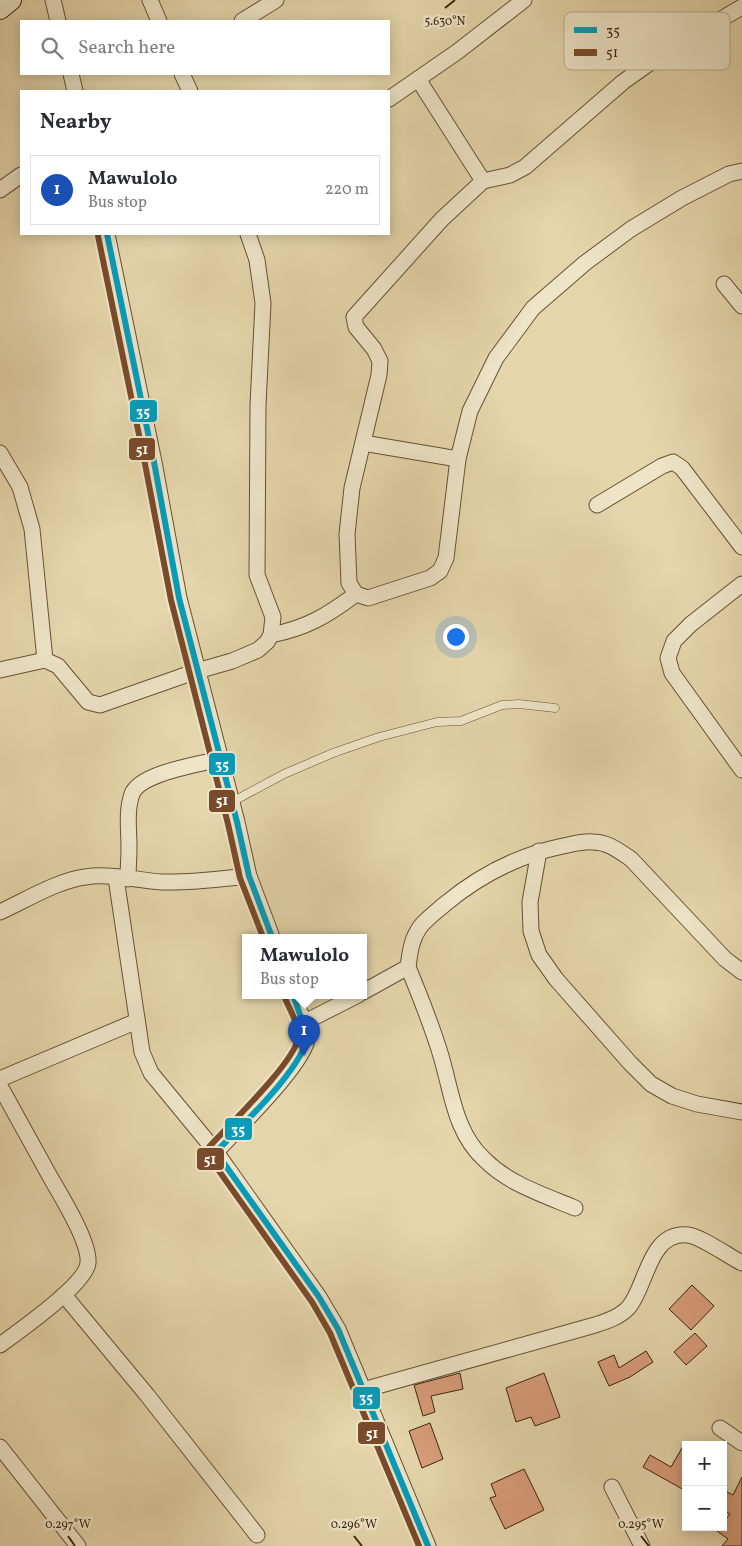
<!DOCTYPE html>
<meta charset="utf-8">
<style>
body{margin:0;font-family:Vollkorn,serif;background:#f2f2f3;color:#2b2b33}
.controls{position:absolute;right:15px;bottom:15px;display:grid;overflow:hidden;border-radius:0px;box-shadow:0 2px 12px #0003}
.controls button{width:45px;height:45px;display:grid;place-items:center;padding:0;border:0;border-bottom:1px solid #e1e1e2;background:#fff;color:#2b2b33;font:25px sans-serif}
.you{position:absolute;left:455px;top:636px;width:18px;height:18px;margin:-12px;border:4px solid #fff;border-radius:50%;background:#1a73e8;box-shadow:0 0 0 8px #1a73e833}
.badge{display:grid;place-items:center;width:32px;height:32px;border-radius:50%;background:#7c3aed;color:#fff;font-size:16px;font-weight:700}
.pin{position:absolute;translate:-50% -41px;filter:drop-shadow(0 1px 2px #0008)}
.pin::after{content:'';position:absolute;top:26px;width:18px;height:15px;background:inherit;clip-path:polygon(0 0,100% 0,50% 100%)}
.popup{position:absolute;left:242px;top:934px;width:125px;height:65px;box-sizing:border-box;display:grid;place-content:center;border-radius:0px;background:#fff;filter:drop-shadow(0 1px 4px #0005);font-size:16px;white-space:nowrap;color:#7c7c81}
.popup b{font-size:19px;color:#2b2b33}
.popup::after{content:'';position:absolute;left:50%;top:100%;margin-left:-10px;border:10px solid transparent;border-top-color:#fff}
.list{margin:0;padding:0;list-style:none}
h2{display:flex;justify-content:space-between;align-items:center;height:65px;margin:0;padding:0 20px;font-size:21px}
h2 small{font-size:16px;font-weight:400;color:#7c7c81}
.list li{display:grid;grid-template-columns:32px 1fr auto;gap:15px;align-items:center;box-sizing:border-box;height:70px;margin:0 10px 10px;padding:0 10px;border:1px solid #e1e1e2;border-radius:0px}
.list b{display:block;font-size:19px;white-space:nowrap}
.list p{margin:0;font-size:16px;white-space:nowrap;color:#7c7c81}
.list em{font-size:16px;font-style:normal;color:#7c7c81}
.icon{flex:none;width:28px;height:28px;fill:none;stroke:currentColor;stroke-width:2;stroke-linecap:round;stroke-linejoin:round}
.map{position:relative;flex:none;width:742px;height:1546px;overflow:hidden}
.search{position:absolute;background:#fff;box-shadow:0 2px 12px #0003;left:20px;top:20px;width:370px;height:55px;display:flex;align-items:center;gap:12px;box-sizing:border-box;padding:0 18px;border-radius:0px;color:#7c7c81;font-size:19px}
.panel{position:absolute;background:#fff;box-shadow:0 2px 12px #0003;left:20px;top:90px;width:370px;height:145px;border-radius:0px}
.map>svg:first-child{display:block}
.building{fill:#d89c79;stroke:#3a250e}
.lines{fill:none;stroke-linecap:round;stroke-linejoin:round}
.lane-casing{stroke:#655135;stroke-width:9}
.street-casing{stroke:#655135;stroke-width:17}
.secondary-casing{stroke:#3a250e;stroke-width:22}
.lane{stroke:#eee4c8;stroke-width:8}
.street{stroke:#eee4c8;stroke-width:15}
.secondary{stroke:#eee4c8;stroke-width:20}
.bus-1-casing{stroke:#eee4c8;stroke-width:10}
.bus-2-casing{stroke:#eee4c8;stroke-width:10}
.bus-1{stroke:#069cbb;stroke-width:6}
.bus-2{stroke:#7a4b2a;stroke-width:6}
.ticks{fill:none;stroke:#3a250e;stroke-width:2}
.key{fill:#eee4c8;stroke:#b8ab90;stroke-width:1}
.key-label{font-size:14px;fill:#3a250e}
.ticks-label{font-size:12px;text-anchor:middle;fill:#3a250e;stroke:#eee4c8;stroke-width:5;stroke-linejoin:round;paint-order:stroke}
.line-badge{stroke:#eee4c8;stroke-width:2}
.badge-label{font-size:14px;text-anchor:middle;font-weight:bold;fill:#fff}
</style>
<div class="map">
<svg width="742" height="1546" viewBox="0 0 742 1546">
<rect width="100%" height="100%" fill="#e5d5aa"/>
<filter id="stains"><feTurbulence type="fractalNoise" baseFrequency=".004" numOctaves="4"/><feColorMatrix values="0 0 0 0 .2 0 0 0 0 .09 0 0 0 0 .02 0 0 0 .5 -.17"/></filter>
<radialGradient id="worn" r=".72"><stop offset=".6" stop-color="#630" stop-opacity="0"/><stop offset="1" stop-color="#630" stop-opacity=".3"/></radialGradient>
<!-- building -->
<g class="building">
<polygon points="692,1285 714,1306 691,1330 669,1309"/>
<polygon points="695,1333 707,1346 686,1365 674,1352"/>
<polygon points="646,1351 653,1362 630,1377 609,1386 598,1362 614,1355 619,1368"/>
<polygon points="460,1373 463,1389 431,1396 435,1412 423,1416 414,1385"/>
<polygon points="544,1373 560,1417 535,1426 531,1417 516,1422 506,1388"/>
<polygon points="430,1423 443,1459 422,1468 409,1431"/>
<polygon points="686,1441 686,1491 643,1467 650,1455 671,1467"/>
<polygon points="524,1469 544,1510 505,1529 490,1498 496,1496 491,1484"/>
<polygon points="742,1477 742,1546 722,1546 728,1539 717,1531 720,1527 723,1527 723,1523 730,1514 723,1510 723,1498 727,1492 733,1495"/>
</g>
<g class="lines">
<defs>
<polyline id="lane" points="232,802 284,774 333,753 379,737 437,722 461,721 502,705 519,704 555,708"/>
<g id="street">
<polyline points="53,0 58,21"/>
<polyline points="150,0 159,21"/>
<polyline points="742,7 668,50 623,82 525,167 510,175 483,181 442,219 354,317 356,327 374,349 380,361 379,375 352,488 347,534 349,583 356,594 368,598 430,578 440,571 446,558 458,459 470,411 496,358 533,308 585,263 631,229 682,198 729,174 742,171"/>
<polyline points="242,21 276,0"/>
<polyline points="71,74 75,91"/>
<polyline points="182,74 190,91"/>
<polyline points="418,79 483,181"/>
<polyline points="389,99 457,52 524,0"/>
<polyline points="0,190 21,175"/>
<polyline points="107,234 154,462 179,598 237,822 249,876 272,937"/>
<polyline points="724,284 742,306"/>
<polyline points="363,443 458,459"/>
<polyline points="0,453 20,487 32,529 45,660"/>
<polyline points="597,505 662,466 673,462 682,468 742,547"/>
<polyline points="742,584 691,624 674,641 668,658 672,673 742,770"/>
<path d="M271 635C306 628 327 616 356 594"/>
<polyline points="0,670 45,660 58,666 88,702 100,705 197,671 232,661 258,650 267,642 271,635 273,617 257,575 258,405 263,303 257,260 248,234"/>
<polyline points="539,851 530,902 531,931 539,955 556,979 630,1063 651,1084 672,1096 697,1104 742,1112"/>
<polyline points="116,878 142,1052 151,1073 216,1152 319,1297 338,1329 428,1546"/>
<path d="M128 879C128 869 129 858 129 848 129 830 126 811 132 794 140 773 200 764 220 759"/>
<path d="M0 912C24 901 59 880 85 877 109 873 137 880 161 882 191 883 220 879 249 876"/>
<path d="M408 967C420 996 432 1026 441 1056 452 1093 455 1133 485 1160 509 1184 544 1195 575 1208"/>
<path d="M363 992 408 967C410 952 411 940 420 927 426 919 437 911 445 904 480 875 519 855 563 846 573 844 583 841 593 842 608 842 619 851 631 859L725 959 742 972"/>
<polyline points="303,1023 358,995"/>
<polyline points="0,1079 137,1021"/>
<path d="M0 1086C16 1115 32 1144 48 1173 59 1193 90 1241 88 1263 86 1284 18 1332 0 1345"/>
<path d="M216 1152C235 1131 305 1063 307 1039 308 1025 297 1008 293 995"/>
<polyline points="64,1295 147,1395 257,1535"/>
<path d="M363 1390 595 1325C607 1321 620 1317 629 1307 647 1285 649 1231 688 1235 700 1236 730 1257 742 1263"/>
<polyline points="720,1428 742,1443"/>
<polyline points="0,1447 78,1546"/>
<polyline points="612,1487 642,1546"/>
</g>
<polyline id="secondary" points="0,9 11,0"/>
</defs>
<!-- lane casing -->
<use href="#lane" class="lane-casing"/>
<!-- street casing -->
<use href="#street" class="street-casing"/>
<!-- secondary casing -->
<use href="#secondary" class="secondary-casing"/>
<!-- lane -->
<use href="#lane" class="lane"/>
<!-- street -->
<use href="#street" class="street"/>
<!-- secondary -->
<use href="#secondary" class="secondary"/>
<defs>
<g id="bus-1">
<polyline points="107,234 154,462 179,598 237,822 249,876 272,937"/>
<path d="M293 995 307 1034C308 1064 238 1129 216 1152L319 1297 338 1329 428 1546"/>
</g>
<g id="bus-2">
<polyline points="98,236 145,464 171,600 228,824 240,878 263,937"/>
<path d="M285 998C289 1009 300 1025 298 1038 295 1062 228 1126 209 1147L207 1154 312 1302 330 1333 419 1546"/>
</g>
</defs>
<!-- bus-1 casing -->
<use href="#bus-1" class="bus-1-casing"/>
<!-- bus-2 casing -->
<use href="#bus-2" class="bus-2-casing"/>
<!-- bus-1 -->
<use href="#bus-1" class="bus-1"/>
<!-- bus-2 -->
<use href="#bus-2" class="bus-2"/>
</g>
<!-- ticks -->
<path class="ticks" d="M445 8 455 0M68 1536 75 1546M354 1536 362 1546M641 1536 649 1546"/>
<!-- legend -->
<rect x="564" y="12" width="166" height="58" rx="8" class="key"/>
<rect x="574" y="27" width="23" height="6" fill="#069cbb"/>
<rect x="574" y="49" width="23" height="7" fill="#7a4b2a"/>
<g class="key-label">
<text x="606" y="35">35</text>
<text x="606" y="57">51</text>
</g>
<g class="ticks-label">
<text x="445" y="25">5.630°N</text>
<text x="68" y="1528">0.297°W</text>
<text x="354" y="1528">0.296°W</text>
<text x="641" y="1528">0.295°W</text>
</g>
<g class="line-badge">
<rect x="129" y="399" width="29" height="24" rx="5" fill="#069cbb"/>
<rect x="128" y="437" width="28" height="24" rx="5" fill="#7a4b2a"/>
<rect x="208" y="752" width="28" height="24" rx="5" fill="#069cbb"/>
<rect x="208" y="789" width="28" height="24" rx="5" fill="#7a4b2a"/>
<rect x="224" y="1117" width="29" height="24" rx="5" fill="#069cbb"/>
<rect x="196" y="1147" width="29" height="24" rx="5" fill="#7a4b2a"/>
<rect x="352" y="1386" width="29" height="24" rx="5" fill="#069cbb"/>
<rect x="357" y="1421" width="29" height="24" rx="5" fill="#7a4b2a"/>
</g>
<g class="badge-label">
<text x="143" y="416">35</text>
<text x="142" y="454">51</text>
<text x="222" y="769">35</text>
<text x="222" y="805">51</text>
<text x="238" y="1134">35</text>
<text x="210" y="1164">51</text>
<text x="366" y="1402">35</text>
<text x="372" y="1438">51</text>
</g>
<rect width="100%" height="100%" filter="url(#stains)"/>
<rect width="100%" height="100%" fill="url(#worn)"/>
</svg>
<div class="controls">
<button>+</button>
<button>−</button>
</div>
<div class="you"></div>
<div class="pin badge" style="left:304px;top:1056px;background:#1a4fb4">1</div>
<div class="popup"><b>Mawulolo</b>Bus stop</div>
<div class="search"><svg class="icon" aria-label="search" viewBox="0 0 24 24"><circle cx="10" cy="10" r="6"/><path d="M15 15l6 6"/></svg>Search here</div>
<section class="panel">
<h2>Nearby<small></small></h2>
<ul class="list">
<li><span class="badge" style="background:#1a4fb4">1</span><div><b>Mawulolo</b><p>Bus stop</p></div><em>220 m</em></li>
</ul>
</section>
</div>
